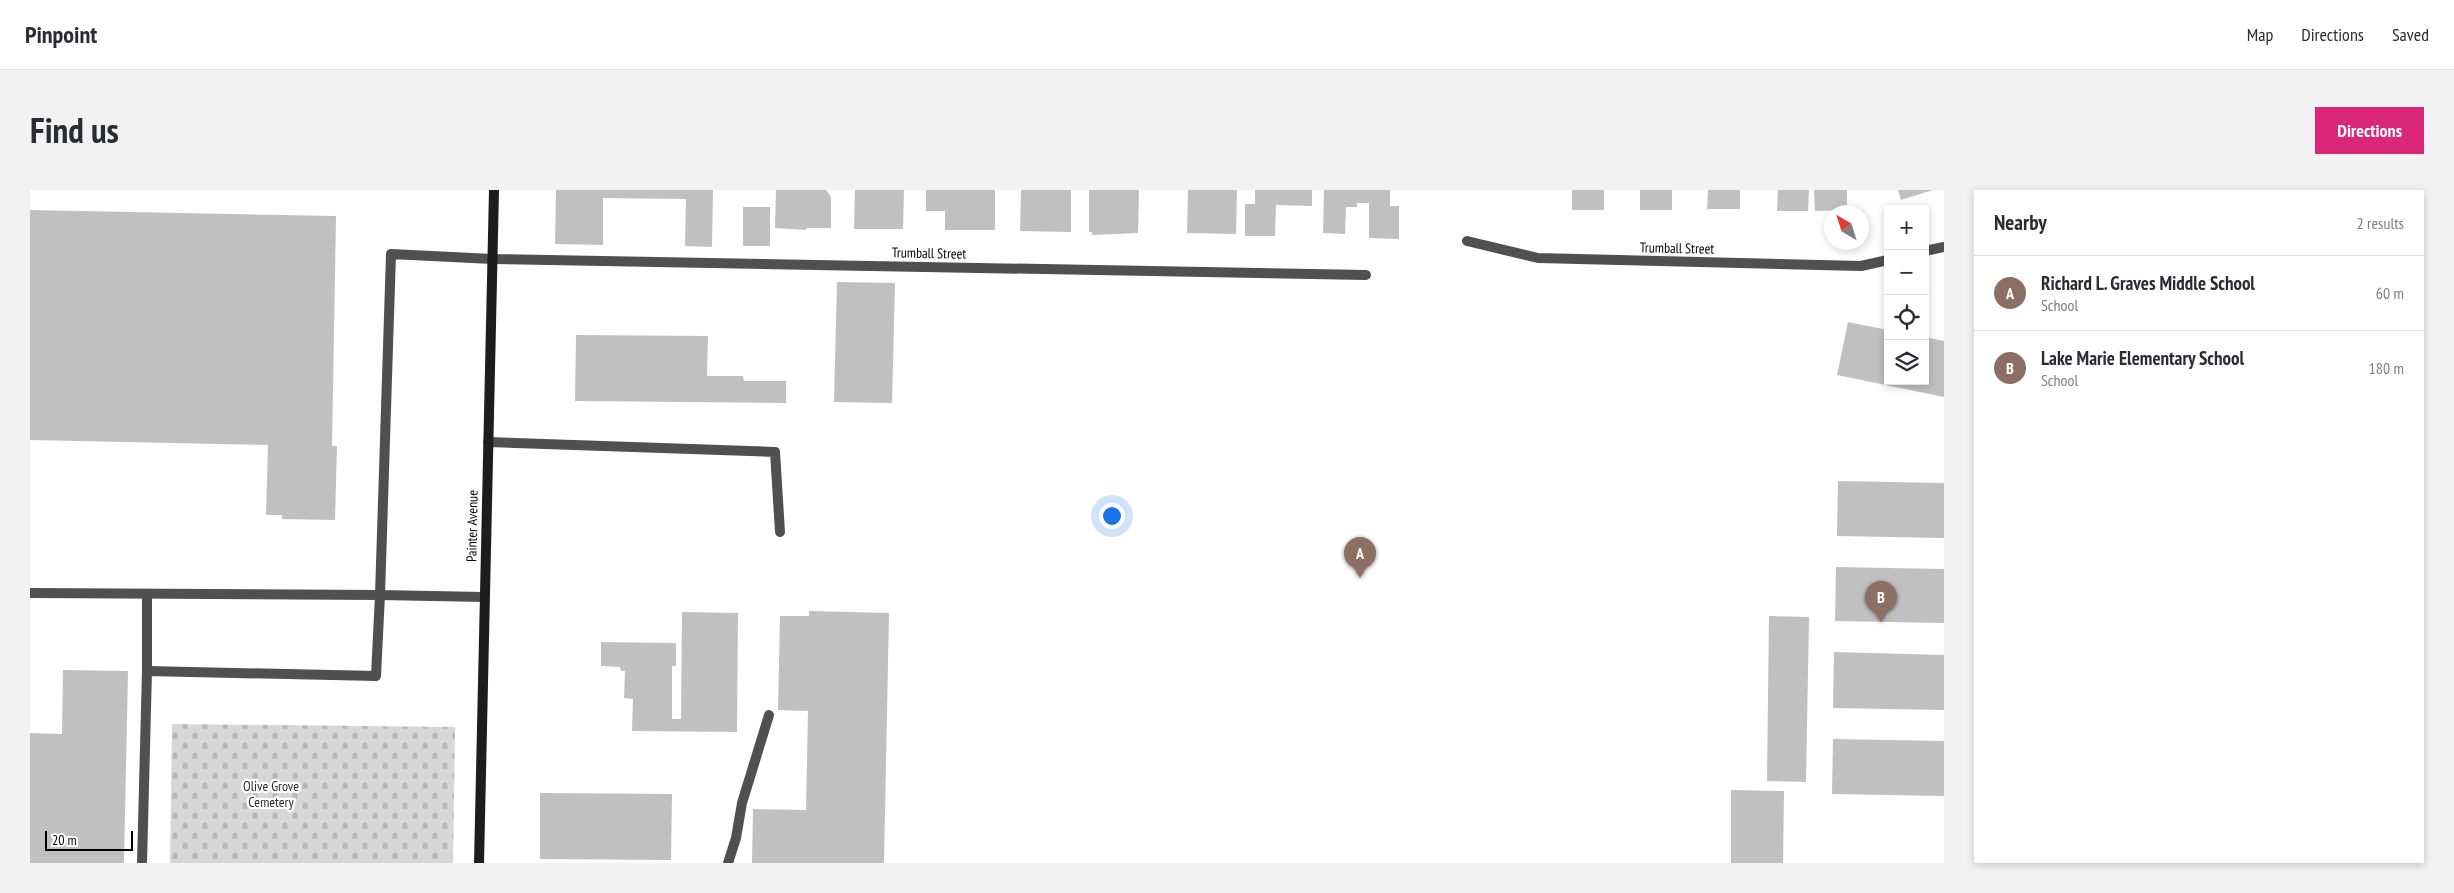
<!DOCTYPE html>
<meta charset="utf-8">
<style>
body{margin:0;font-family:"PT Sans Narrow",sans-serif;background:#f2f2f3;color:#2b2b33}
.controls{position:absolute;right:15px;top:15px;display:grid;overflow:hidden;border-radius:0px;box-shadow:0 2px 8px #0003}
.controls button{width:45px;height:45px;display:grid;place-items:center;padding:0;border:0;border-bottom:1px solid #e1e1e2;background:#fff;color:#2b2b33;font:25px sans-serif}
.compass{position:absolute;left:1794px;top:15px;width:45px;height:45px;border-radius:50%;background:#fff;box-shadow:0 2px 8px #0003;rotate:321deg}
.scale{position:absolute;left:15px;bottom:12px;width:88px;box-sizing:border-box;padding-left:5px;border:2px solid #000;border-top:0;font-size:14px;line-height:18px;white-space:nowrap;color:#000;-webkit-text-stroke:4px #fff;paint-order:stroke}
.you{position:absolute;left:1081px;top:325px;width:18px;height:18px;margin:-12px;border:4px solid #fff;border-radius:50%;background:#1a73e8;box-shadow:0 0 0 8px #1a73e833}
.badge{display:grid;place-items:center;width:32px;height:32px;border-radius:50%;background:#db2777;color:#fff;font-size:16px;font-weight:700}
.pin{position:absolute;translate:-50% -41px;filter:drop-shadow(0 1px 2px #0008)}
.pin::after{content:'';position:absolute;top:26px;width:18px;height:15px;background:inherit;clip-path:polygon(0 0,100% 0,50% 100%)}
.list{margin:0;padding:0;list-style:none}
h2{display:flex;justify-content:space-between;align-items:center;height:65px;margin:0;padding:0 20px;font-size:21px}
h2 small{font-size:16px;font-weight:400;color:#7c7c81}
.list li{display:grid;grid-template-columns:32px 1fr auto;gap:15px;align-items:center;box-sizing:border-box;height:75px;padding:0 20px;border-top:1px solid #e1e1e2}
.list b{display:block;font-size:19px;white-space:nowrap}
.list p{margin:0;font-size:16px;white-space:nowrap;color:#7c7c81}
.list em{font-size:16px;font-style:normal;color:#7c7c81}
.icon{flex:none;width:28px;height:28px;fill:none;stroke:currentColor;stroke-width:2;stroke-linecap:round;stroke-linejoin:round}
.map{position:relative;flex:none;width:1914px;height:673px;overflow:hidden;border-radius:0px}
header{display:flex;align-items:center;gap:30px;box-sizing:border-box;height:70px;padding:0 25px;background:#fff;border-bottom:1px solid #e1e1e2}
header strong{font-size:24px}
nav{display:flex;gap:28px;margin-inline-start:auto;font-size:18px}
.intro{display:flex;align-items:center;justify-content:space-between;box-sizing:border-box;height:120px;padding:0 30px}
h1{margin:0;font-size:35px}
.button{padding:12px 22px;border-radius:0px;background:#db2777;color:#fff;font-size:18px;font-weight:700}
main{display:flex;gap:30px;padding:0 30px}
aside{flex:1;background:#fff;border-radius:0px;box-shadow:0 2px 8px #0003}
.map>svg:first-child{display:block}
.cemetery{fill:url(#cemetery-stones)}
.building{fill:#c0c0c0}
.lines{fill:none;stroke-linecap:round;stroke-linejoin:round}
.lane{stroke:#505050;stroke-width:10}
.street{stroke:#505050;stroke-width:10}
.secondary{stroke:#1d1d1d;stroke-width:10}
.labels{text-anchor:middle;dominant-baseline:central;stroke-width:4.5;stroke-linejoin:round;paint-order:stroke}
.street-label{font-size:14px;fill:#000;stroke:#fff}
.park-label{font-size:14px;fill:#2e2e2e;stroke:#fff}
</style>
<header>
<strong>Pinpoint</strong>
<nav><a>Map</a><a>Directions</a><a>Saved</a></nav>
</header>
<div class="intro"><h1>Find us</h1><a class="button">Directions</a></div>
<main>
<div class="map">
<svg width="1914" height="673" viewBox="0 0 1914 673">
<defs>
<pattern id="cemetery-stones" width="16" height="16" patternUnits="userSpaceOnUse" patternTransform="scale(1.25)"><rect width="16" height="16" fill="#d7d7d7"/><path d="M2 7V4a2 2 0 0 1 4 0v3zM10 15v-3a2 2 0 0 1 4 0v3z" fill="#b7b7b7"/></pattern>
</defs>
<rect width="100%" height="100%" fill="#fff"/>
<!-- cemetery -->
<polygon class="cemetery" points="142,534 425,537 423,673 140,673"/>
<!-- building -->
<g class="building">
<polygon points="526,0 683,0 682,57 655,56 656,9 573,8 573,55 525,54"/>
<polygon points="746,0 796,0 801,7 801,38 777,38 775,40 745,38"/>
<polygon points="825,0 874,0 873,39 824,39"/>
<polygon points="896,0 965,0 965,40 915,40 915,21 896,21"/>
<polygon points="991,0 1041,0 1041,42 990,41"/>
<polygon points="1059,0 1109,0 1108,43 1062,45 1062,42 1059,42"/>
<polygon points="1158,0 1207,0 1206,44 1157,43"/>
<polygon points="1225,0 1282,0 1282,16 1246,15 1245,46 1215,46 1215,14 1225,14"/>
<polygon points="1294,0 1360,0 1360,16 1369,16 1369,49 1339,48 1339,13 1327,13 1327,17 1316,17 1315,44 1293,43"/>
<rect x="1542" y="0" width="32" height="20"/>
<rect x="1610" y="0" width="32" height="20"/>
<polygon points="1678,0 1710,0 1710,19 1677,19"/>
<polygon points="1748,0 1779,0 1778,21 1747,21"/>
<polygon points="1784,0 1817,0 1817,20 1785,21"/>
<polygon points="1868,0 1903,0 1871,10"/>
<rect x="713" y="17" width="27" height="39"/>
<polygon points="0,20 306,26 302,256 307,256 305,330 252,329 252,325 236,325 238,255 0,250"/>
<polygon points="807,92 865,93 862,213 804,212"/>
<polygon points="1818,132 1858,140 1858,191 1895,191 1895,147 1914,151 1914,207 1807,185"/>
<polygon points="546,145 678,146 677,186 713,186 714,191 756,191 756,213 545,211"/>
<polygon points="1808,291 1914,293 1914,348 1807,346"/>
<polygon points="1806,377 1914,379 1914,433 1805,431"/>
<polygon points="779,421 859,423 854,673 722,673 723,619 776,620 778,521 748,520 750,426 779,426"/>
<polygon points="652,422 708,423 707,542 602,541 603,509 594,508 595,481 591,481 590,477 571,476 571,452 646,453 646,476 642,476 642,529 651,529"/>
<polygon points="1739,426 1779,427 1776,592 1737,591"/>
<polygon points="1804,462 1914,465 1914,520 1803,518"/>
<polygon points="33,480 98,481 94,673 0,673 0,543 32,544"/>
<polygon points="1803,549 1914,551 1914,606 1802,604"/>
<polygon points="1701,600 1754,601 1753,673 1701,673"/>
<polygon points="510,603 642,604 641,670 510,669"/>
</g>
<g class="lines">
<!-- lane -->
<g class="lane">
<polyline points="458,252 745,262 750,342"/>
<polyline points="0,403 350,405 346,486 117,481 112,673"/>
<polyline points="454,407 350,405 361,64 462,69 1336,85"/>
<polyline points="117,481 117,404"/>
<polyline points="698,673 706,648 712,613 739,525"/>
</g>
<!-- street -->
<g class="street">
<polyline points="1437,51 1508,68 1831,76 1858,70"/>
<polyline points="1895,61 1914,57"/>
</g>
<!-- secondary -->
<polyline class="secondary" points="449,673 464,0"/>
</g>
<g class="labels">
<!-- street labels -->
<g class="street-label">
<text transform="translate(1647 58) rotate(1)">Trumball Street</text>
<text transform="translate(899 63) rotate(1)">Trumball Street</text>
<text transform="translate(442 336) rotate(-89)">Painter Avenue</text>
</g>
<!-- park labels -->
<g class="park-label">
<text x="241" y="596">Olive Grove<tspan x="241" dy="16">Cemetery</tspan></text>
</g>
</g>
</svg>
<div class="controls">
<button>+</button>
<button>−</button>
<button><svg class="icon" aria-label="locate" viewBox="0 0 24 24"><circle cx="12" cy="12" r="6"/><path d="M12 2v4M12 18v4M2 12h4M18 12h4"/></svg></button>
<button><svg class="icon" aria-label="layers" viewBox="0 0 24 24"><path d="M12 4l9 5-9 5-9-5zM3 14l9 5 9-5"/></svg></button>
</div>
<svg class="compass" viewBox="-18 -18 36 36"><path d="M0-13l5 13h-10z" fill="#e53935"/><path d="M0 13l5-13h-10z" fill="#7c7c81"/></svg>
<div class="scale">20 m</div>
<div class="you"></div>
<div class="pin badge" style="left:1330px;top:388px;background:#8d6e63">A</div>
<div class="pin badge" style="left:1851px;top:432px;background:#8d6e63">B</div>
</div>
<aside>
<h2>Nearby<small>2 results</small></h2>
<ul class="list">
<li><span class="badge" style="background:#8d6e63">A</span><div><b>Richard L. Graves Middle School</b><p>School</p></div><em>60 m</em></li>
<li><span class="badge" style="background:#8d6e63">B</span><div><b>Lake Marie Elementary School</b><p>School</p></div><em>180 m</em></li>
</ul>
</aside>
</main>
